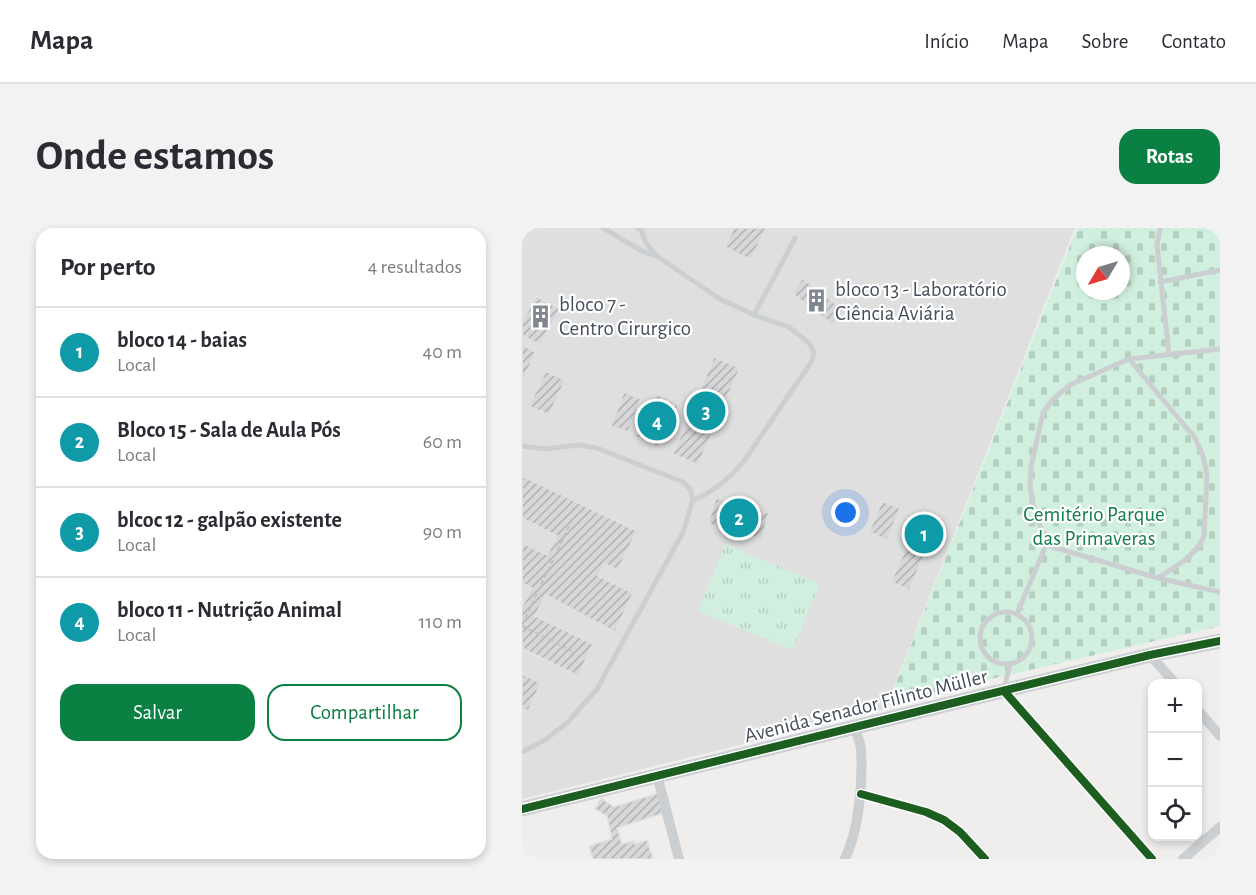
<!DOCTYPE html>
<html lang="pt">
<meta charset="utf-8">
<style>
body{margin:0;font-family:"Alegreya Sans",sans-serif;background:#f2f2f3;color:#2b2b33}
.controls{position:absolute;right:18px;bottom:18px;display:grid;overflow:hidden;border-radius:12px;box-shadow:0 3px 9px #0003}
.controls button{width:54px;height:54px;display:grid;place-items:center;padding:0;border:0;border-bottom:2px solid #e1e1e2;background:#fff;color:#2b2b33;font:30px sans-serif}
.compass{position:absolute;left:554px;top:18px;width:54px;height:54px;border-radius:50%;background:#fff;box-shadow:0 3px 9px #0003;rotate:232deg}
.you{position:absolute;left:324px;top:285px;width:21px;height:21px;margin:-15px;border:4px solid #fff;border-radius:50%;background:#1a73e8;box-shadow:0 0 0 9px #1a73e833}
.badge{display:grid;place-items:center;width:39px;height:39px;border-radius:50%;background:#0b8043;color:#fff;font-size:20px;font-weight:700}
.pin{position:absolute;translate:-50% -50%;border:3px solid #fff;box-shadow:0 2px 6px #0006}
.list{margin:0;padding:0;list-style:none}
h2{display:flex;justify-content:space-between;align-items:center;height:78px;margin:0;padding:0 24px;font-size:26px}
h2 small{font-size:20px;font-weight:400;color:#7c7c81}
.list li{display:grid;grid-template-columns:39px 1fr auto;gap:18px;align-items:center;box-sizing:border-box;height:90px;padding:0 24px;border-top:2px solid #e1e1e2}
.list b{display:block;font-size:22px;white-space:nowrap}
.list p{margin:0;font-size:20px;white-space:nowrap;color:#7c7c81}
.list em{font-size:20px;font-style:normal;color:#7c7c81}
.actions{display:flex;gap:12px;padding:18px 24px}
.actions a{flex:1;padding:14px 0;border:2px solid #0b8043;border-radius:18px;text-align:center;font-size:21px;color:#0b8043}
.actions .main{background:#0b8043;color:#fff}
.icon{flex:none;width:33px;height:33px;fill:none;stroke:currentColor;stroke-width:2;stroke-linecap:round;stroke-linejoin:round}
.map{position:relative;flex:none;width:698px;height:631px;overflow:hidden;border-radius:18px}
header{display:flex;align-items:center;gap:36px;box-sizing:border-box;height:84px;padding:0 30px;background:#fff;border-bottom:2px solid #e1e1e2}
header strong{font-size:28px}
nav{display:flex;gap:33px;margin-inline-start:auto;font-size:21px}
.intro{display:flex;align-items:center;justify-content:space-between;box-sizing:border-box;height:144px;padding:0 36px}
h1{margin:0;font-size:42px}
.button{padding:15px 27px;border-radius:18px;background:#0b8043;color:#fff;font-size:21px;font-weight:700}
main{display:flex;gap:36px;padding:0 36px}
aside{flex:1;background:#fff;border-radius:18px;box-shadow:0 3px 9px #0003}
.map>svg:first-child{display:block}
.education{fill:#e0dfdf}
.grass{fill:url(#grass-tufts)}
.cemetery{fill:url(#cemetery-stones);fill-rule:evenodd}
.building{fill:url(#building-hatch);stroke:#e0e0e0;stroke-width:1.5;fill-rule:evenodd}
.lines{fill:none;stroke-linecap:round;stroke-linejoin:round}
.path{stroke:#b7c4c1;stroke-width:2;stroke-dasharray:4.5 3;stroke-linecap:butt}
.lane{stroke:#cccfd1;stroke-width:5}
.street{stroke:#cccfd1;stroke-width:10}
.secondary{stroke:#cccfd3;stroke-width:15}
.cycleway-casing{stroke:#fff;stroke-width:11}
.cycleway{stroke:#1b5e20;stroke-width:8}
.labels{text-anchor:middle;dominant-baseline:central;stroke-width:4.5;stroke-linejoin:round;paint-order:stroke}
.poi-label{font-size:21px;fill:#444f5b;stroke:#fff;text-anchor:start}
.park-label{font-size:21px;fill:#137e4f;stroke:#fff}
.street-label{font-size:21px;fill:#444f5b;stroke:#fff}
</style>
<header>
<strong>Mapa</strong>
<nav><a>Início</a><a>Mapa</a><a>Sobre</a><a>Contato</a></nav>
</header>
<div class="intro"><h1>Onde estamos</h1><a class="button">Rotas</a></div>
<main>
<aside>
<h2>Por perto<small>4 resultados</small></h2>
<ul class="list">
<li><span class="badge" style="background:#0f9aa8">1</span><div><b>bloco 14 - baias</b><p>Local</p></div><em>40 m</em></li>
<li><span class="badge" style="background:#0f9aa8">2</span><div><b>Bloco 15 - Sala de Aula Pós</b><p>Local</p></div><em>60 m</em></li>
<li><span class="badge" style="background:#0f9aa8">3</span><div><b>blcoc 12 - galpão existente</b><p>Local</p></div><em>90 m</em></li>
<li><span class="badge" style="background:#0f9aa8">4</span><div><b>bloco 11 - Nutrição Animal</b><p>Local</p></div><em>110 m</em></li>
</ul>
<div class="actions"><a class="main">Salvar</a><a>Compartilhar</a></div>
</aside>
<div class="map">
<svg width="698" height="631" viewBox="0 0 698 631">
<defs>
<pattern id="grass-tufts" width="24" height="20" patternUnits="userSpaceOnUse" patternTransform="scale(1.5)"><rect width="24" height="20" fill="#d1efde"/><path d="M3 7l-1-3M5 7V3M7 7l1-3M15 17l-1-3M17 17v-4M19 17l1-3" fill="none" stroke="#b5cfc1"/></pattern>
<pattern id="cemetery-stones" width="16" height="16" patternUnits="userSpaceOnUse" patternTransform="scale(1.5)"><rect width="16" height="16" fill="#d1efde"/><path d="M2 7V4a2 2 0 0 1 4 0v3zM10 15v-3a2 2 0 0 1 4 0v3z" fill="#b5cfc1"/></pattern>
<pattern id="building-hatch" width="6" height="6" patternUnits="userSpaceOnUse" patternTransform="scale(1.5)"><rect width="6" height="6" fill="#d7d7d9"/><path d="M-1 1l2-2M0 6l6-6M5 7l2-2" fill="none" stroke="#b0b1b3"/></pattern>
</defs>
<rect width="100%" height="100%" fill="#efeeed"/>
<!-- education -->
<polygon class="education" points="0,0 553,0 363,481 0,571"/>
<!-- grass -->
<polygon class="grass" points="204,316 298,356 270,422 176,383"/>
<!-- cemetery -->
<path class="cemetery" d="M555 0H698V398L366 475ZM563 27H599V63H563Z"/>
<!-- building -->
<g class="building">
<polygon points="212,0 244,0 229,32 203,19"/>
<polygon points="281,50 321,82 310,96 270,65"/>
<polygon points="14,68 38,81 18,117 0,107 0,94"/>
<polygon points="0,117 14,124 0,154"/>
<polygon points="192,129 218,140 176,237 151,226"/>
<polygon points="24,143 43,152 27,187 7,178"/>
<polygon points="102,164 119,171 106,204 89,198"/>
<polygon points="134,166 156,177 137,220 114,209"/>
<path d="M0 248 115 303 96 342 82 335 76 348 111 365 93 404 24 367 13 388 71 416 56 448 0 420V379L10 360 0 355V315L25 327 35 308 0 290ZM51 315 74 327 64 348 40 335Z"/>
<polygon points="0,248 115,303 96,342 82,335 76,348 111,365 93,404 24,367 13,388 71,416 56,448 0,420 0,379 10,360 0,355 0,315 25,327 35,308 0,290"/>
<polygon points="194,270 247,285 239,311 186,296"/>
<polygon points="360,273 378,280 365,312 347,304"/>
<polygon points="399,290 414,296 405,322 389,316"/>
<polygon points="384,320 402,328 387,362 369,354"/>
<polygon points="0,446 19,455 6,483 0,480"/>
<polygon points="0,446 19,455 6,483 0,480"/>
<polygon points="137,565 142,585 95,600 100,616 112,613 113,616 125,612 131,631 71,631 67,618 90,611 85,588 73,581 79,570 92,579"/>
</g>
<g class="lines">
<!-- path -->
<g class="path">
<polyline points="0,397 49,294"/>
<polyline points="0,398 50,423"/>
</g>
<!-- lane -->
<g class="lane">
<path d="M81 0 120 23 136 29 198 71 232 87 267 99 287 115 292 124 290 133 222 233C208 250 192 264 171 272"/>
<polyline points="116,0 119,2 124,15 135,28"/>
<polyline points="638,0 635,17 647,126"/>
<polyline points="638,54 698,42"/>
<polyline points="232,87 273,10"/>
<path d="M607 131 673 210 681 228 685 246 682 308C674 328 654 338 636 350"/>
<polyline points="0,218 23,221 56,217 75,220 161,254 168,261 171,272 161,304 75,461 46,494 23,512 0,524"/>
<polyline points="524,317 510,272 508,257 509,239 521,185 531,171 548,157 607,131 698,121"/>
<circle cx="484" cy="410" r="26"/>
<polyline points="495,386 524,317 636,350 698,364"/>
<polyline points="482,461 488,436"/>
</g>
<!-- street -->
<g class="street">
<polyline points="628,427 653,455"/>
<polyline points="482,463 630,631"/>
<polyline points="676,482 698,508"/>
<polyline points="135,547 157,631"/>
<polyline points="339,566 404,584 422,592 438,604 463,631"/>
<path d="M323 631C337 602 341 554 339 521 338 514 335 506 332 499"/>
<polyline points="661,631 698,599"/>
</g>
<!-- secondary -->
<polyline class="secondary" points="0,581 443,472 628,427 698,413"/>
<defs>
<g id="cycleway">
<polyline points="482,463 630,631"/>
<polyline points="339,566 404,584 422,592 438,604 463,631"/>
<polyline points="0,581 443,472 628,427 698,413"/>
</g>
</defs>
<!-- cycleway casing -->
<use href="#cycleway" class="cycleway-casing"/>
<!-- cycleway -->
<use href="#cycleway" class="cycleway"/>
</g>
<!-- icons -->
<defs>
<symbol id="building-bare" viewBox="-9 -9 18 18"><path d="M-4-6H4V6H1V3H-1V6H-4ZM-2.5-4.3h1.7v1.8h-1.7ZM.8-4.3h1.7v1.8H.8ZM-2.5-1h1.7V.8h-1.7ZM.8-1h1.7V.8H.8Z" fill="#80878e" stroke="#fff" stroke-width="2.5" paint-order="stroke"/></symbol>
</defs>
<g fill-rule="evenodd">
<use href="#building-bare" x="278" y="56" width="33" height="33"/>
<use href="#building-bare" x="2" y="72" width="33" height="33"/>
</g>
<g class="labels">
<!-- poi labels -->
<g class="poi-label">
<text x="313" y="61">bloco 13 - Laboratório<tspan x="313" dy="24">Ciência Aviária</tspan></text>
<text x="37" y="76">bloco 7 -<tspan x="37" dy="24">Centro Cirurgico</tspan></text>
</g>
<!-- park labels -->
<g class="park-label">
<text x="572" y="286">Cemitério Parque<tspan x="572" dy="24">das Primaveras</tspan></text>
</g>
<!-- street labels -->
<g class="street-label">
<text transform="translate(344 478) rotate(-14)">Avenida Senador Filinto Müller</text>
</g>
</g>
</svg>
<div class="controls">
<button>+</button>
<button>−</button>
<button><svg class="icon" aria-label="locate" viewBox="0 0 24 24"><circle cx="12" cy="12" r="6"/><path d="M12 2v4M12 18v4M2 12h4M18 12h4"/></svg></button>
</div>
<svg class="compass" viewBox="-18 -18 36 36"><path d="M0-13l5 13h-10z" fill="#e53935"/><path d="M0 13l5-13h-10z" fill="#7c7c81"/></svg>
<div class="you"></div>
<div class="pin badge" style="left:402px;top:306px;background:#0f9aa8">1</div>
<div class="pin badge" style="left:217px;top:290px;background:#0f9aa8">2</div>
<div class="pin badge" style="left:184px;top:183px;background:#0f9aa8">3</div>
<div class="pin badge" style="left:135px;top:193px;background:#0f9aa8">4</div>
</div>
</main>
